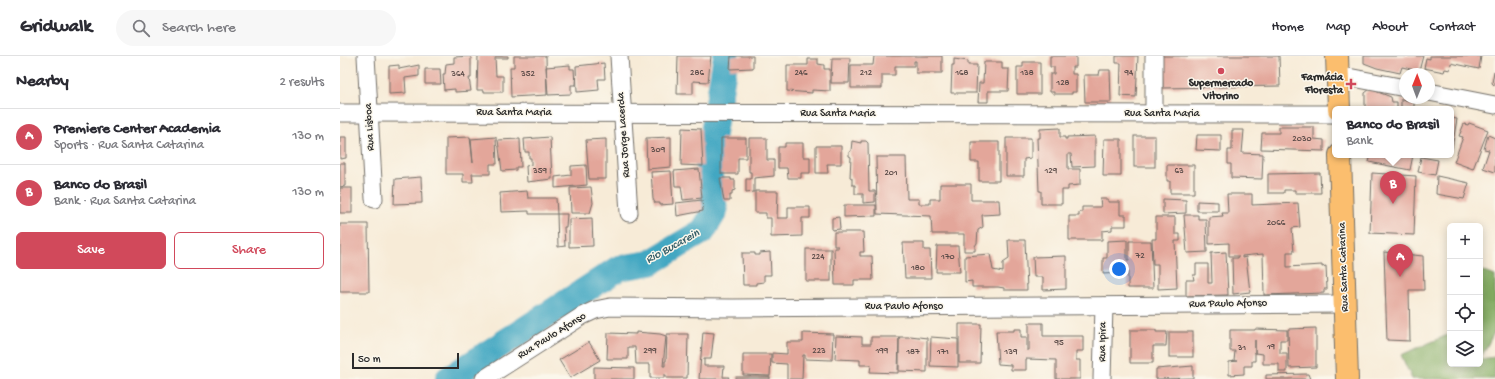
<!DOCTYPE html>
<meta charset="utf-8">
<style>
body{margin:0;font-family:"Gochi Hand",sans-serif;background:#f7f7f7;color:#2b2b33}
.controls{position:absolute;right:12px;bottom:12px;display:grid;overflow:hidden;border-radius:6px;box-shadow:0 2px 10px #0003}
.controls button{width:36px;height:36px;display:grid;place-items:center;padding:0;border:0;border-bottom:1px solid #e1e1e2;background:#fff;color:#2b2b33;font:20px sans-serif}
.compass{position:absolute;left:1059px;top:12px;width:36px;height:36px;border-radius:50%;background:#fff;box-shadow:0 2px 10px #0003;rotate:1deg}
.scale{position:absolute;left:12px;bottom:10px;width:107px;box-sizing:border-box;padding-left:4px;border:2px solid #2b2b2b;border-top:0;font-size:11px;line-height:14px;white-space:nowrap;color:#2b2b2b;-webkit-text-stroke:3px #fbf7ec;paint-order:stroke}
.you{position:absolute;left:779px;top:213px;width:14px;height:14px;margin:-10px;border:3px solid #fff;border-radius:50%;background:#1a73e8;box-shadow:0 0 0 6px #1a73e833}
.badge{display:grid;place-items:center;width:26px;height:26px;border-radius:50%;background:#d1495b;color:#fff;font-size:13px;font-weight:700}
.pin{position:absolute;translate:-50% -33px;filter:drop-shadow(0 1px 2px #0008)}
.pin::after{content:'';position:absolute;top:21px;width:14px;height:12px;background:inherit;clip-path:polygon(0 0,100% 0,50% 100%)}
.popup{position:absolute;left:992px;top:50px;width:122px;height:52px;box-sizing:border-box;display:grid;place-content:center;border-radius:6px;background:#fff;filter:drop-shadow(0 1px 3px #0005);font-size:13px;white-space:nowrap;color:#7c7c81}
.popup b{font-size:15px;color:#2b2b33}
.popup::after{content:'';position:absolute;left:50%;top:100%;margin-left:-8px;border:8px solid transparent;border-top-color:#fff}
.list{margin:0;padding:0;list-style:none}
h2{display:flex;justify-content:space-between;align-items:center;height:52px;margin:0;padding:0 16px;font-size:17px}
h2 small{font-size:13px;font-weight:400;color:#7c7c81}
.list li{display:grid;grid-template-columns:26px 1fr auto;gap:12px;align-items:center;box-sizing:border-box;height:56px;padding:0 16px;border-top:1px solid #e1e1e2}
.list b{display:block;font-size:15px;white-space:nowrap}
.list p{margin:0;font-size:13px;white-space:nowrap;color:#7c7c81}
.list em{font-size:13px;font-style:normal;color:#7c7c81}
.actions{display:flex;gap:8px;padding:12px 16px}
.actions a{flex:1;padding:9px 0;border:1px solid #d1495b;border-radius:6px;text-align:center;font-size:14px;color:#d1495b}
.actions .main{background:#d1495b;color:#fff}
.icon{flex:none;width:22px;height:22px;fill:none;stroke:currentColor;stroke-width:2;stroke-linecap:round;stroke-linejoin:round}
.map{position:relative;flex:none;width:1155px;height:323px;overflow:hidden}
header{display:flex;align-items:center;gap:24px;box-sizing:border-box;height:56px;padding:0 20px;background:#fff;border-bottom:1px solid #e1e1e2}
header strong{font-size:19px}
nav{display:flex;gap:22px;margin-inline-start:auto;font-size:14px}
.search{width:280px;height:36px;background:#f7f7f7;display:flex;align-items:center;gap:10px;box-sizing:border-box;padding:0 14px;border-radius:22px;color:#7c7c81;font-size:15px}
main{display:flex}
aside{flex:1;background:#fff}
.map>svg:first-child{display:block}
.forest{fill:#82aa61;stroke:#566a46}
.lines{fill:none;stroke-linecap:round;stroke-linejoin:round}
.river{stroke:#42a7c2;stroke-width:26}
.building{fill:#e3a69a}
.street-casing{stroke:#726e67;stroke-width:19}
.primary-casing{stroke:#726e67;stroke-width:24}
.street{stroke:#fff;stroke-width:17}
.primary{stroke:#fbbe6e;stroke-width:22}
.poi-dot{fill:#d1495b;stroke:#fbf7ec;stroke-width:1.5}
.labels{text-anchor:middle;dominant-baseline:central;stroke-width:3;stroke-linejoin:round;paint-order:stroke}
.number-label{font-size:9px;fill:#594a47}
.poi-label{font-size:11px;font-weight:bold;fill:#2b2b2b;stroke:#fbf7ec;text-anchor:end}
.street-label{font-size:11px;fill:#2b2b2b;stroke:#fbf7ec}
.water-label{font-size:12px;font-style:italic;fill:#345d67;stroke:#fbf7ec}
</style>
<header>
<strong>Gridwalk</strong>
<div class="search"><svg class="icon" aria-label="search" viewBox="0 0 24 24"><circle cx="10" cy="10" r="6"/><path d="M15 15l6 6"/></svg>Search here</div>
<nav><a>Home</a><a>Map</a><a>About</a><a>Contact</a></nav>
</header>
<main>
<aside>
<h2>Nearby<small>2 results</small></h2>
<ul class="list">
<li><span class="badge">A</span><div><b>Premiere Center Academia</b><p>Sports · Rua Santa Catarina</p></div><em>130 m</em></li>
<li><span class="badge">B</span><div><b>Banco do Brasil</b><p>Bank · Rua Santa Catarina</p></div><em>130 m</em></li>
</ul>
<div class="actions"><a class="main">Save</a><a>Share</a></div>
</aside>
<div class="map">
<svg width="1155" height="323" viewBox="0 0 1155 323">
<rect width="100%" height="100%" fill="#fbf7ec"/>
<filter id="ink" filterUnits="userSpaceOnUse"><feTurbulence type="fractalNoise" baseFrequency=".025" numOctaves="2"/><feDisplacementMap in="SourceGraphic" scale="8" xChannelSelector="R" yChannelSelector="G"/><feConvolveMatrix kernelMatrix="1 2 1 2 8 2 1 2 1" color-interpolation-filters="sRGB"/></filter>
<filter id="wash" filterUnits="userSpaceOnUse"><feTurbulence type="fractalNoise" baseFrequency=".012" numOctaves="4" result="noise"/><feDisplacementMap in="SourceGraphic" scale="16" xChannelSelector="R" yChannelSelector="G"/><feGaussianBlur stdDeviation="0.9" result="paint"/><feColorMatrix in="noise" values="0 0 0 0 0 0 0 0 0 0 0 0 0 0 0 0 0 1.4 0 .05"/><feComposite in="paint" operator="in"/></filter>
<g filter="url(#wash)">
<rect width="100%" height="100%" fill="#f7ebd7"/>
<!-- forest -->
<polygon class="forest" points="1140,214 1155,220 1155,275 1140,303 1155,301 1155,323 1072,323 1061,299 1110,278 1110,308 1140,308"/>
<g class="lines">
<!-- river -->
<polyline class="river" points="108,323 279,212 310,207 363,175 375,155 368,107 386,0"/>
</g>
<g id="blocks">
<!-- building -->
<g class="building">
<polygon points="131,0 131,22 129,22 131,35 115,36 115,33 104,34 103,18 105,18 106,8 114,7 114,1"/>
<polygon points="138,0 168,0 168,2 155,2 156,20 163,20 163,36 144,36 144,34 137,34"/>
<polygon points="174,0 206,0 207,39 171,41 170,11 174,11"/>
<polygon points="338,0 371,0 368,26 353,25 353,38 337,38"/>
<polygon points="391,0 413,0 413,12 390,13"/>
<polygon points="534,0 602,0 602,17 576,17 576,5 574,5 574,10 555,10 555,19 542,19 542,32 511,32 511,9 533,9"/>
<polygon points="710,0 736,0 736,11 732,11 732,18 736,18 736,36 732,36 732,38 714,38 714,36 710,36 710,18 714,18 714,11 710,11"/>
<polygon points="776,0 798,0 796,41 780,40 781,7 776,7"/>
<polygon points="822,0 939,0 940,30 823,32"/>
<polygon points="1024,0 1083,0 1079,15 1062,11 1060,17 1037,12 1024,7"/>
<polygon points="1090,0 1141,0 1139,13 1111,7 1110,14 1105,13 1104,16 1084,12 1086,2 1090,3"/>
<polygon points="492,2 510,2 509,27 491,27"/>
<polygon points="468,3 478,3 478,8 484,9 484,13 490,13 490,35 472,34 472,37 447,35 447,9 468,9"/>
<polygon points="614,3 628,5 628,9 637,9 636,37 611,37 612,9 614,9"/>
<polygon points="644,6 662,6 662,13 669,13 668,35 648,35 648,46 638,46 639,27 643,27"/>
<polygon points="683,6 700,6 700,38 677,38 677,11 683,11"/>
<polygon points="264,7 265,23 258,23 259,34 237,36 236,10"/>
<polygon points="59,9 59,13 79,9 79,20 65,22 66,37 49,38 49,10"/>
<polygon points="230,9 230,13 234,13 235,29 231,29 231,38 208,39 206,11"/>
<polygon points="85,13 100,13 101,28 85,28"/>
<polygon points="760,14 770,14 771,46 745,46 744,19 759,19"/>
<polygon points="1154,15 1155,16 1155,30 1152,27"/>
<polygon points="1030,33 1051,41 1052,46 1057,46 1057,53 1025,53 1025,37"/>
<polygon points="1061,43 1074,46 1074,53 1061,53"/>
<polygon points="1111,62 1117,63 1112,92 1111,92"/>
<polygon points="1129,67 1148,74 1133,113 1114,106 1123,81 1119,80 1124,68 1128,69"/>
<polygon points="939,71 974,71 974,83 984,84 984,95 921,93 922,77 939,77"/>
<polygon points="342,72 361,73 363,110 341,109"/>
<polygon points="720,72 720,81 725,81 725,83 727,83 727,81 755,80 755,110 732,111 731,98 728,98 728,113 740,113 740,129 728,130 728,134 722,134 722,148 701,148 701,135 699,135 697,82 700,82 700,73"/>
<polygon points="892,74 904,74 902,97 923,98 922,123 891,122 891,108 888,108 888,94 892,94"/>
<polygon points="857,79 881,79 881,95 856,94"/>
<polygon points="1148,79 1155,82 1155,116 1143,112 1149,94 1144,93"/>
<rect x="794" y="80" width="21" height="31"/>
<polygon points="0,81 6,81 6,102 0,103"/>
<polygon points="130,81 133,107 131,83 156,81 157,108 150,108 150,118 132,118 133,126 123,126 123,118 106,118 106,82"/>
<polygon points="210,81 212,123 187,126 186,110 191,109 191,102 189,102 189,96 185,96 184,83"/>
<polygon points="331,81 331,111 307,113 306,82"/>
<polygon points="381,82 406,82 406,102 398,102 398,118 381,118"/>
<polygon points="409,82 427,82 427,104 434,104 434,120 414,122 414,136 406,137 406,123 411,123 411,116 409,116"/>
<polygon points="666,82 691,82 691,102 684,103 684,120 666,120"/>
<polygon points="180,83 181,111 176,111 176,114 162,115 158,84"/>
<polygon points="266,83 266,123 249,123 246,84"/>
<polygon points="764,83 781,83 781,120 763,120"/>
<polygon points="512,85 521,87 521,85 526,85 528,87 529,135 535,135 535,146 523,147 523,138 515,138 515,129 512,129 512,122 510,121 511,101 509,100 509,96 511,95"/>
<polygon points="631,86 659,86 659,125 639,125 639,106 631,106"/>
<polygon points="445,87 463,87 463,101 470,101 470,117 461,117 461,122 448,122 447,112 438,112 438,91 445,91"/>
<polygon points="476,90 501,90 501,108 487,108 488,117 476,117"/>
<polygon points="1031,99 1073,99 1070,114 1029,106"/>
<polygon points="536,101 566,101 567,143 579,143 579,148 590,148 590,143 600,143 600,128 631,128 631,144 659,144 660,158 642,159 643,171 638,174 637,187 635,190 635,195 624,195 624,178 592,178 591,160 537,158"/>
<polygon points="1081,101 1098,104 1095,119 1078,116"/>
<polygon points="0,107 5,107 5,130 0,131"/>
<polygon points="246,109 247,129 215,132 215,121 231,119 231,110"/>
<polygon points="827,109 854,109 854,137 830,137 830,125 827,125"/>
<polygon points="359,113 362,142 343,144 341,130 335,130 334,115"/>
<polygon points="331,115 333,148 320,149 320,147 315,147 313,143 311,116"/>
<polygon points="980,117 981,137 955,137 955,134 944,134 944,137 928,137 928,118"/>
<polygon points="1032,117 1076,120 1074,179 1030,177"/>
<polygon points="1097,120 1129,127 1124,143 1096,138"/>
<polygon points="81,121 82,147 54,148 55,123"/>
<polygon points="380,122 391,122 391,124 395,124 395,134 392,135 392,139 390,139 390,145 384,145"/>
<polygon points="251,131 253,147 250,157 231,157 230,132"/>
<rect x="0" y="132" width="12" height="25"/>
<polygon points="187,135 188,142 216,142 217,158 227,158 226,171 224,171 225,190 218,191 217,158 189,158 189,155 161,156 160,137"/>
<polygon points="415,135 438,135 437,162 448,162 448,151 470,151 470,162 462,162 462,180 431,181 431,162 426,162 426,157 415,157"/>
<polygon points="887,138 912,138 912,149 958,147 960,171 952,172 954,196 947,196 947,211 982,209 982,211 986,210 987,233 984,233 984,237 924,239 923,198 902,200 902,202 906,201 910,236 893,238 892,202 898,202 898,200 889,200 889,187 869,188 869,161 883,160 882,157 888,157"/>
<polygon points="760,143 768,143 768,146 780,146 780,159 786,159 786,170 772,170 772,174 762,175 762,184 729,184 729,160 739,160 739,156 742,156 742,151 761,151"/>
<polygon points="823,143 846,144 846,157 823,158"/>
<polygon points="362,144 363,155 337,160 336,147"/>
<polygon points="857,145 878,146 878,155 857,155"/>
<polygon points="504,149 536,149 536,160 504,161"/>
<polygon points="844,159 858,159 858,163 866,163 867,196 847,197"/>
<polygon points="499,161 500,173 492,174 492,162"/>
<polygon points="816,161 835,161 835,178 840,178 840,185 835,185 837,232 818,233 818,208 813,208 812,183 816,183"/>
<polygon points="252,162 253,190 229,191 229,163"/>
<polygon points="0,168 28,168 29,236 0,236"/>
<polygon points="494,176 523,176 524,196 520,196 520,200 532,200 533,224 514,224 514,229 495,229 494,192 498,192 498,190 494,190"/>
<polygon points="668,184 685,184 687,234 664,234 664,232 658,231 632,231 632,225 625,226 625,200 650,198 653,214 663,216 663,207 669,203"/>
<polygon points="787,184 787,204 789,204 789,185 811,185 813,232 788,232 788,214 779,215 780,217 763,218 763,202 767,202 767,185"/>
<polygon points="563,187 584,187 584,194 590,194 591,222 565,222"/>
<polygon points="597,190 618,190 620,216 596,216"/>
<rect x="466" y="193" width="25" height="32"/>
<polygon points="430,196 431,219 424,219 424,226 416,227 416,229 403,229 402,197 415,197 415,199 420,199 420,197"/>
<polygon points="886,196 888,239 846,240 846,224 854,224 853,219 856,219 856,208 868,208 868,227 872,227 871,197"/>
<polygon points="1044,196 1083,200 1084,234 1069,234 1070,285 1047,284"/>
<polygon points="726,200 726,233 703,234 703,221 694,221 693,201"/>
<polygon points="689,267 703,267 703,280 743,280 743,295 736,295 736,304 740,304 740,323 716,323 716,304 686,303 686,314 671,314 671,309 658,308 656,275 674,275 674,273 681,273 681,281 687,281 687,294 689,294"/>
<polygon points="619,268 641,268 640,307 619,307"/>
<polygon points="976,272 976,311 949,312 948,273"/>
<polygon points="915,273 947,274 947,284 940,284 940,297 947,297 947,316 939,316 939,308 923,308 923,298 915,297 915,284 915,305 912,305 912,310 904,310 904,318 889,319 889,306 897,305 894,305 895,295 890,295 890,274 915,274"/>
<polygon points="790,274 816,274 816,276 827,276 826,290 813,290 813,307 790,307"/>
<polygon points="296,276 320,278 326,280 323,310 325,310 325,305 326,305 327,278 348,278 347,322 326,322 326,319 324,319 324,322 310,322 310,308 296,308 295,291 288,291 288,303 267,303 268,277 296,278"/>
<polygon points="363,276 374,277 371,303 364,303 364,310 384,310 383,321 389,321 388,323 359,323"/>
<rect x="829" y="276" width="24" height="25"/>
<polygon points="463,277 493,278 492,304 465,303 465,299 463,299 462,323 447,323 447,308 432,307 432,297 447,298 447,286 463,286"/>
<polygon points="496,280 522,281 522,288 531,288 531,281 559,281 558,317 530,316 531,309 520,309 520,304 495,303"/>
<polygon points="570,280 587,282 587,316 559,315 559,281 570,281"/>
<polygon points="591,281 618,283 618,311 590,310"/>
<polygon points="249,286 260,304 230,322 219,304"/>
<polygon points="403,298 431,298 430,320 403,319"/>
<polygon points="853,310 853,322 816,323 816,313"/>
<polygon points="254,311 294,312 294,323 254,323"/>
<polygon points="968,318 970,323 926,323 926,319"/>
<rect x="396" y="321" width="34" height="2"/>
</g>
</g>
</g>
<g filter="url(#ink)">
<use href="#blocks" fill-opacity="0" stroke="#726e67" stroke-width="1"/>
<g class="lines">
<defs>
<g id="street">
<polyline points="26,0 34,143"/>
<polyline points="279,0 289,157"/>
<polyline points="814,0 814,58"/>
<polyline points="998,19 1065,32"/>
<polyline points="1089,36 1155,49"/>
<polyline points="0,57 995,58"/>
<polyline points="144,323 242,260 255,254 270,251 393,252 1005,248"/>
<polyline points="762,323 764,250"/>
</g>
<g id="primary">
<polyline points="997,0 999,53"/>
<polyline points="1000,99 1007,323"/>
</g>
</defs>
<!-- street casing -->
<use href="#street" class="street-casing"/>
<!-- primary casing -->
<use href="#primary" class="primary-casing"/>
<!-- street -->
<use href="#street" class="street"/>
<!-- primary -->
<use href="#primary" class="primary"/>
</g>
</g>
<!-- markers -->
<g class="poi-dot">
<circle cx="881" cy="15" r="4"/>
<path d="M1009 22h4v4h4v4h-4v4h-4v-4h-4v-4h4z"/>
</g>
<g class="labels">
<!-- number labels -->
<g class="number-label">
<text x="357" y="17">286</text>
<text x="461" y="17">246</text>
<text x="526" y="17">212</text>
<text x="622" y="17">168</text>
<text x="687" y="17">138</text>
<text x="789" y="17">94</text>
<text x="118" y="18">364</text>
<text x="188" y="18">352</text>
<text x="723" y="27">128</text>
<text x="962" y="83">2030</text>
<text x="318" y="94">309</text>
<text x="200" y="115">359</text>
<text x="711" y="115">129</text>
<text x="839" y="115">63</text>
<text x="551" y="117">201</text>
<text x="936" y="167">2066</text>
<text x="800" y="200">72</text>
<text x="478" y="201">224</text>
<text x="608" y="201">170</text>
<text x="578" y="212">180</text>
<text x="719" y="287">95</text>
<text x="931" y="291">19</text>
<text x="902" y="292">31</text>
<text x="310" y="295">299</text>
<text x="479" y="295">223</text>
<text x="542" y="295">199</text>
<text x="573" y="296">187</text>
<text x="603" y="296">171</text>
<text x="671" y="296">139</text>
</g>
<!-- poi labels -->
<g class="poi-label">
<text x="1003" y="22">Farmácia<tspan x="1003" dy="13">Floresta</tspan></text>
<text x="881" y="28" text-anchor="middle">Supermercado<tspan x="881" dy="13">Vitorino</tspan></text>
</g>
<!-- street labels -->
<g class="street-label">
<text x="174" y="57">Rua Santa Maria</text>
<text x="498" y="58">Rua Santa Maria</text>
<text x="822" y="58">Rua Santa Maria</text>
<text transform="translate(30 71) rotate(-93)">Rua Lisboa</text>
<text transform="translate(284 79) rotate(-94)">Rua Jorge Lacerda</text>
<text transform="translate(1004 211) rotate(-92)">Rua Santa Catarina</text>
<text transform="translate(888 248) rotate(-1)">Rua Paulo Afonso</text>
<text x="564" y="251">Rua Paulo Afonso</text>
<text transform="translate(212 280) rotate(-32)">Rua Paulo Afonso</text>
<text transform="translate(763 286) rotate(-89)">Rua Ipira</text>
</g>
<!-- water labels -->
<g class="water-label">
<text transform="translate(333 191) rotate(-29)">Rio Bucarein</text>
</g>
</g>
</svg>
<div class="controls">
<button>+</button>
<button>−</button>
<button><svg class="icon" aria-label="locate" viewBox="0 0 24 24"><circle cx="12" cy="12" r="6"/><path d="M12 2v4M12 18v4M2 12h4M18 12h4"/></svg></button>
<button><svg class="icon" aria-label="layers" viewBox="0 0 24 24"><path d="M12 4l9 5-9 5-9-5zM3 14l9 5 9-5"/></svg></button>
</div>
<svg class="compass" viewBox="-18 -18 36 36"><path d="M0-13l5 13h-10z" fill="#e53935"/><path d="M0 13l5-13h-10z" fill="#7c7c81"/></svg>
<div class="scale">50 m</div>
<div class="you"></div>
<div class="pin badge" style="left:1060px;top:221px">A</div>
<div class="pin badge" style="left:1053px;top:148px">B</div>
<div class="popup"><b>Banco do Brasil</b>Bank</div>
</div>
</main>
